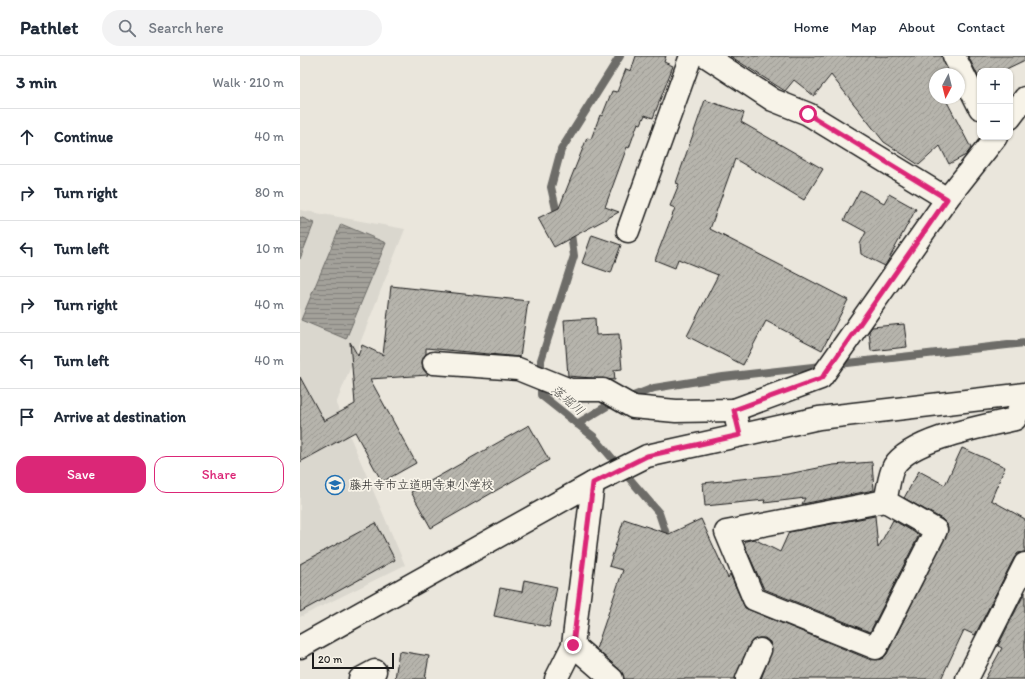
<!DOCTYPE html>
<meta charset="utf-8">
<style>
body{margin:0;font-family:Itim,"Klee One",sans-serif;background:#f2f2f3;color:#1f2937}
.controls{position:absolute;right:12px;top:12px;display:grid;overflow:hidden;border-radius:8px;box-shadow:0 1px 3px #0004}
.controls button{width:36px;height:36px;display:grid;place-items:center;padding:0;border:0;border-bottom:1px solid #e0e1e3;background:#fff;color:#1f2937;font:20px sans-serif}
.compass{position:absolute;left:629px;top:12px;width:36px;height:36px;border-radius:50%;background:#fff;box-shadow:0 1px 3px #0004;rotate:187deg}
.scale{position:absolute;left:12px;bottom:10px;width:82px;box-sizing:border-box;padding-left:4px;border:2px solid #1c1c1c;border-top:0;font-size:11px;line-height:14px;white-space:nowrap;color:#1c1c1c;-webkit-text-stroke:3px #f7f3e8;paint-order:stroke}
.stop{position:absolute;width:12px;height:12px;margin:-9px;border:3px solid #db2777;border-radius:50%;background:#fff}
.stop.end{background:#db2777;border-color:#fff;box-shadow:0 1px 4px #0008}
.list{margin:0;padding:0;list-style:none}
h2{display:flex;justify-content:space-between;align-items:center;height:52px;margin:0;padding:0 16px;font-size:17px}
h2 small{font-size:13px;font-weight:400;color:#747a83}
.list li{display:grid;grid-template-columns:26px 1fr auto;gap:12px;align-items:center;box-sizing:border-box;height:56px;padding:0 16px;border-top:1px solid #e0e1e3}
.list b{display:block;font-size:15px;white-space:nowrap}
.list em{font-size:13px;font-style:normal;color:#747a83}
.actions{display:flex;gap:8px;padding:12px 16px}
.actions a{flex:1;padding:9px 0;border:1px solid #db2777;border-radius:12px;text-align:center;font-size:14px;color:#db2777}
.actions .main{background:#db2777;color:#fff}
.icon{flex:none;width:22px;height:22px;fill:none;stroke:currentColor;stroke-width:2;stroke-linecap:round;stroke-linejoin:round}
.map{position:relative;flex:none;width:725px;height:623px;overflow:hidden}
header{display:flex;align-items:center;gap:24px;box-sizing:border-box;height:56px;padding:0 20px;background:#fff;border-bottom:1px solid #e0e1e3}
header strong{font-size:19px}
nav{display:flex;gap:22px;margin-inline-start:auto;font-size:14px}
.search{width:280px;height:36px;background:#f2f2f3;display:flex;align-items:center;gap:10px;box-sizing:border-box;padding:0 14px;border-radius:22px;color:#747a83;font-size:15px}
main{display:flex}
aside{flex:1;background:#fff}
.map>svg:first-child{display:block}
.built{fill:#dad7ce}
.water{fill:url(#water-rules);stroke:#6d6c68}
.lines{fill:none;stroke-linecap:round;stroke-linejoin:round}
.stream{stroke:#6d6c68;stroke-width:8}
.building{fill:url(#building-hatch);stroke:#1c1c1c}
.minor-casing{stroke:#1c1c1c;stroke-width:25}
.minor{stroke:#f7f3e8;stroke-width:22}
.route{stroke:#db2777;stroke-width:5}
.labels{text-anchor:middle;dominant-baseline:central;stroke-width:3.5;stroke-linejoin:round;paint-order:stroke}
.poi-label{font-size:12px;fill:#1c1c1c;stroke:#f7f3e8;text-anchor:start}
.water-label{font-size:13px;font-style:italic;fill:#52514e;stroke:#f7f3e8}
</style>
<header>
<strong>Pathlet</strong>
<div class="search"><svg class="icon" aria-label="search" viewBox="0 0 24 24"><circle cx="10" cy="10" r="6"/><path d="M15 15l6 6"/></svg>Search here</div>
<nav><a>Home</a><a>Map</a><a>About</a><a>Contact</a></nav>
</header>
<main>
<aside>
<h2>3 min<small>Walk · 210 m</small></h2>
<ul class="list">
<li><svg class="icon" aria-label="ahead" viewBox="0 0 24 24"><path d="M12 20V5M6 11l6-6 6 6"/></svg><div><b>Continue</b></div><em>40 m</em></li>
<li><svg class="icon" aria-label="right" viewBox="0 0 24 24"><path d="M7 20v-9h11M14 6l5 5-5 5"/></svg><div><b>Turn right</b></div><em>80 m</em></li>
<li><svg class="icon" aria-label="left" viewBox="0 0 24 24"><path d="M17 20v-9H6M10 6l-5 5 5 5"/></svg><div><b>Turn left</b></div><em>10 m</em></li>
<li><svg class="icon" aria-label="right" viewBox="0 0 24 24"><path d="M7 20v-9h11M14 6l5 5-5 5"/></svg><div><b>Turn right</b></div><em>40 m</em></li>
<li><svg class="icon" aria-label="left" viewBox="0 0 24 24"><path d="M17 20v-9H6M10 6l-5 5 5 5"/></svg><div><b>Turn left</b></div><em>40 m</em></li>
<li><svg class="icon" aria-label="arrive" viewBox="0 0 24 24"><path d="M6 21V4h12l-3 4 3 4H6"/></svg><div><b>Arrive at destination</b></div></li>
</ul>
<div class="actions"><a class="main">Save</a><a>Share</a></div>
</aside>
<div class="map">
<svg width="725" height="623" viewBox="0 0 725 623">
<defs>
<pattern id="water-rules" width="6" height="5" patternUnits="userSpaceOnUse"><rect width="6" height="5" fill="#a3a19a"/><path d="M0 2.5h6" fill="none" stroke="#84827d"/></pattern>
<pattern id="building-hatch" width="6" height="6" patternUnits="userSpaceOnUse"><rect width="6" height="6" fill="#b6b4ac"/><path d="M-1 1l2-2M0 6l6-6M5 7l2-2" fill="none" stroke="#9c9a93"/></pattern>
</defs>
<rect width="100%" height="100%" fill="#eae6dc"/>
<filter id="ink" filterUnits="userSpaceOnUse"><feTurbulence type="fractalNoise" baseFrequency=".025" numOctaves="2"/><feDisplacementMap in="SourceGraphic" scale="8" xChannelSelector="R" yChannelSelector="G"/><feConvolveMatrix kernelMatrix="1 2 1 2 8 2 1 2 1" color-interpolation-filters="sRGB"/></filter>
<g filter="url(#ink)">
<!-- built -->
<polygon class="built" points="0,154 105,173 36,348 105,509 0,561"/>
<!-- water -->
<g class="water">
<polygon points="0,161 14,167 0,203"/>
<polygon points="41,168 86,187 46,283 1,264"/>
</g>
<g class="lines">
<!-- stream -->
<g class="stream">
<polyline points="262,162 256,153 251,131 261,94 320,0"/>
<polyline points="268,172 271,178 274,200 241,304 241,339 294,381 359,457 369,487"/>
<polyline points="277,368 307,350 354,332 423,321 725,287"/>
</g>
</g>
<!-- building -->
<g class="building">
<polygon points="336,0 366,0 364,6 373,10 353,62 345,59 341,68 338,67 329,92 327,91 305,151 319,156 254,191 238,162 259,152 287,82 291,83 300,59 302,60 312,35 317,36 326,13 331,15"/>
<polygon points="430,0 642,0 649,18 635,18 635,42 645,42 671,92 666,99 649,108 640,90 619,109 584,86 531,19 514,40 494,24 485,35"/>
<polygon points="668,0 725,0 725,4 702,15 680,15 680,24"/>
<polygon points="405,44 444,57 441,66 523,113 504,144 435,103 410,173 548,244 522,294 466,265 443,309 387,280 418,219 378,203 375,212 355,204 375,152 370,150 379,128 376,127"/>
<polygon points="560,134 584,147 589,138 616,153 585,210 561,198 560,188 566,176 544,164"/>
<polygon points="292,179 321,189 311,217 282,207"/>
<polygon points="91,230 228,245 220,301 126,292 126,298 122,306 123,313 128,319 70,323 116,407 82,426 55,376 0,406 0,321 24,365 55,348 50,286 58,300 62,289 83,299"/>
<polygon points="295,262 296,279 319,278 322,313 314,314 315,324 268,320 264,264"/>
<polygon points="604,268 607,291 571,295 569,275 572,271"/>
<polygon points="229,369 249,404 131,472 111,436"/>
<polygon points="662,392 705,411 691,444 725,463 725,496 718,497 714,502 675,579 664,574 641,623 461,623 472,593 470,586 465,582 459,582 453,584 449,589 435,623 324,623 320,614 296,593 323,514 309,510 324,463 369,478 401,463 428,522 430,518 445,552 571,604 583,602 587,598 648,474 647,468 642,463 604,442 619,415 645,429"/>
<polygon points="572,406 574,434 502,448 505,442 464,447 465,444 405,450 403,427 488,418 533,409"/>
<polygon points="575,460 578,492 593,464 619,479 570,576 464,533 444,488 446,485 454,483 480,496 489,476"/>
<polygon points="76,467 95,504 0,556 0,508"/>
<polygon points="224,524 257,531 249,571 194,560 200,532 222,536"/>
<polygon points="725,536 725,623 685,623 702,592 698,590"/>
<polygon points="99,595 129,600 125,623 95,623"/>
</g>
<g class="lines">
<defs>
<g id="minor">
<polyline points="406,0 473,44 508,58 647,143"/>
<polyline points="654,0 680,52"/>
<polyline points="710,62 725,42"/>
<polyline points="328,175 391,0"/>
<polyline points="134,307 218,313 270,334 303,334 333,351 376,355 434,354"/>
<polyline points="440,379 434,354 521,322 647,143 696,81"/>
<polygon points="585,445 636,474 576,592 454,543 426,476"/>
<path d="M585 445C588 435 589 419 594 410 611 383 684 370 715 363L725 341"/>
<polyline points="273,589 312,623"/>
<polyline points="0,591 293,427 347,400 519,362 725,338"/>
<polyline points="60,623 75,615"/>
<polyline points="256,623 273,589 293,427"/>
<polyline points="447,623 460,594"/>
<polyline points="667,623 725,508"/>
</g>
</defs>
<!-- minor casing -->
<use href="#minor" class="minor-casing"/>
<!-- minor -->
<use href="#minor" class="minor"/>
</g>
</g>
<g class="lines" filter="url(#ink)">
<!-- route -->
<polyline class="route" points="273,589 293,427 347,400 440,379 434,354 522,322 647,143 508,58"/>
</g>
<!-- icons -->
<defs>
<symbol id="school-ring" viewBox="-11 -11 22 22"><circle r="9.5" fill="#f7f3e8" stroke="#1f6fb2" stroke-width="1.5"/><path d="M0-5L7-2L0 1L-7-2ZM-4 1L0 2.5L4 1V4Q0 6-4 4Z" fill="#1f6fb2"/></symbol>
</defs>
<g fill-rule="evenodd">
<use href="#school-ring" x="24" y="418" width="22" height="22"/>
</g>
<g class="labels">
<!-- poi labels -->
<g class="poi-label">
<text x="49" y="429">藤井寺市立道明寺東小学校</text>
</g>
<!-- water labels -->
<g class="water-label">
<text transform="translate(268 344) rotate(41)">落堀川</text>
</g>
</g>
</svg>
<div class="controls">
<button>+</button>
<button>−</button>
</div>
<svg class="compass" viewBox="-18 -18 36 36"><path d="M0-13l5 13h-10z" fill="#e53935"/><path d="M0 13l5-13h-10z" fill="#747a83"/></svg>
<div class="scale">20 m</div>
<div class="stop" style="left:508px;top:58px"></div>
<div class="stop end" style="left:273px;top:589px"></div>
</div>
</main>
